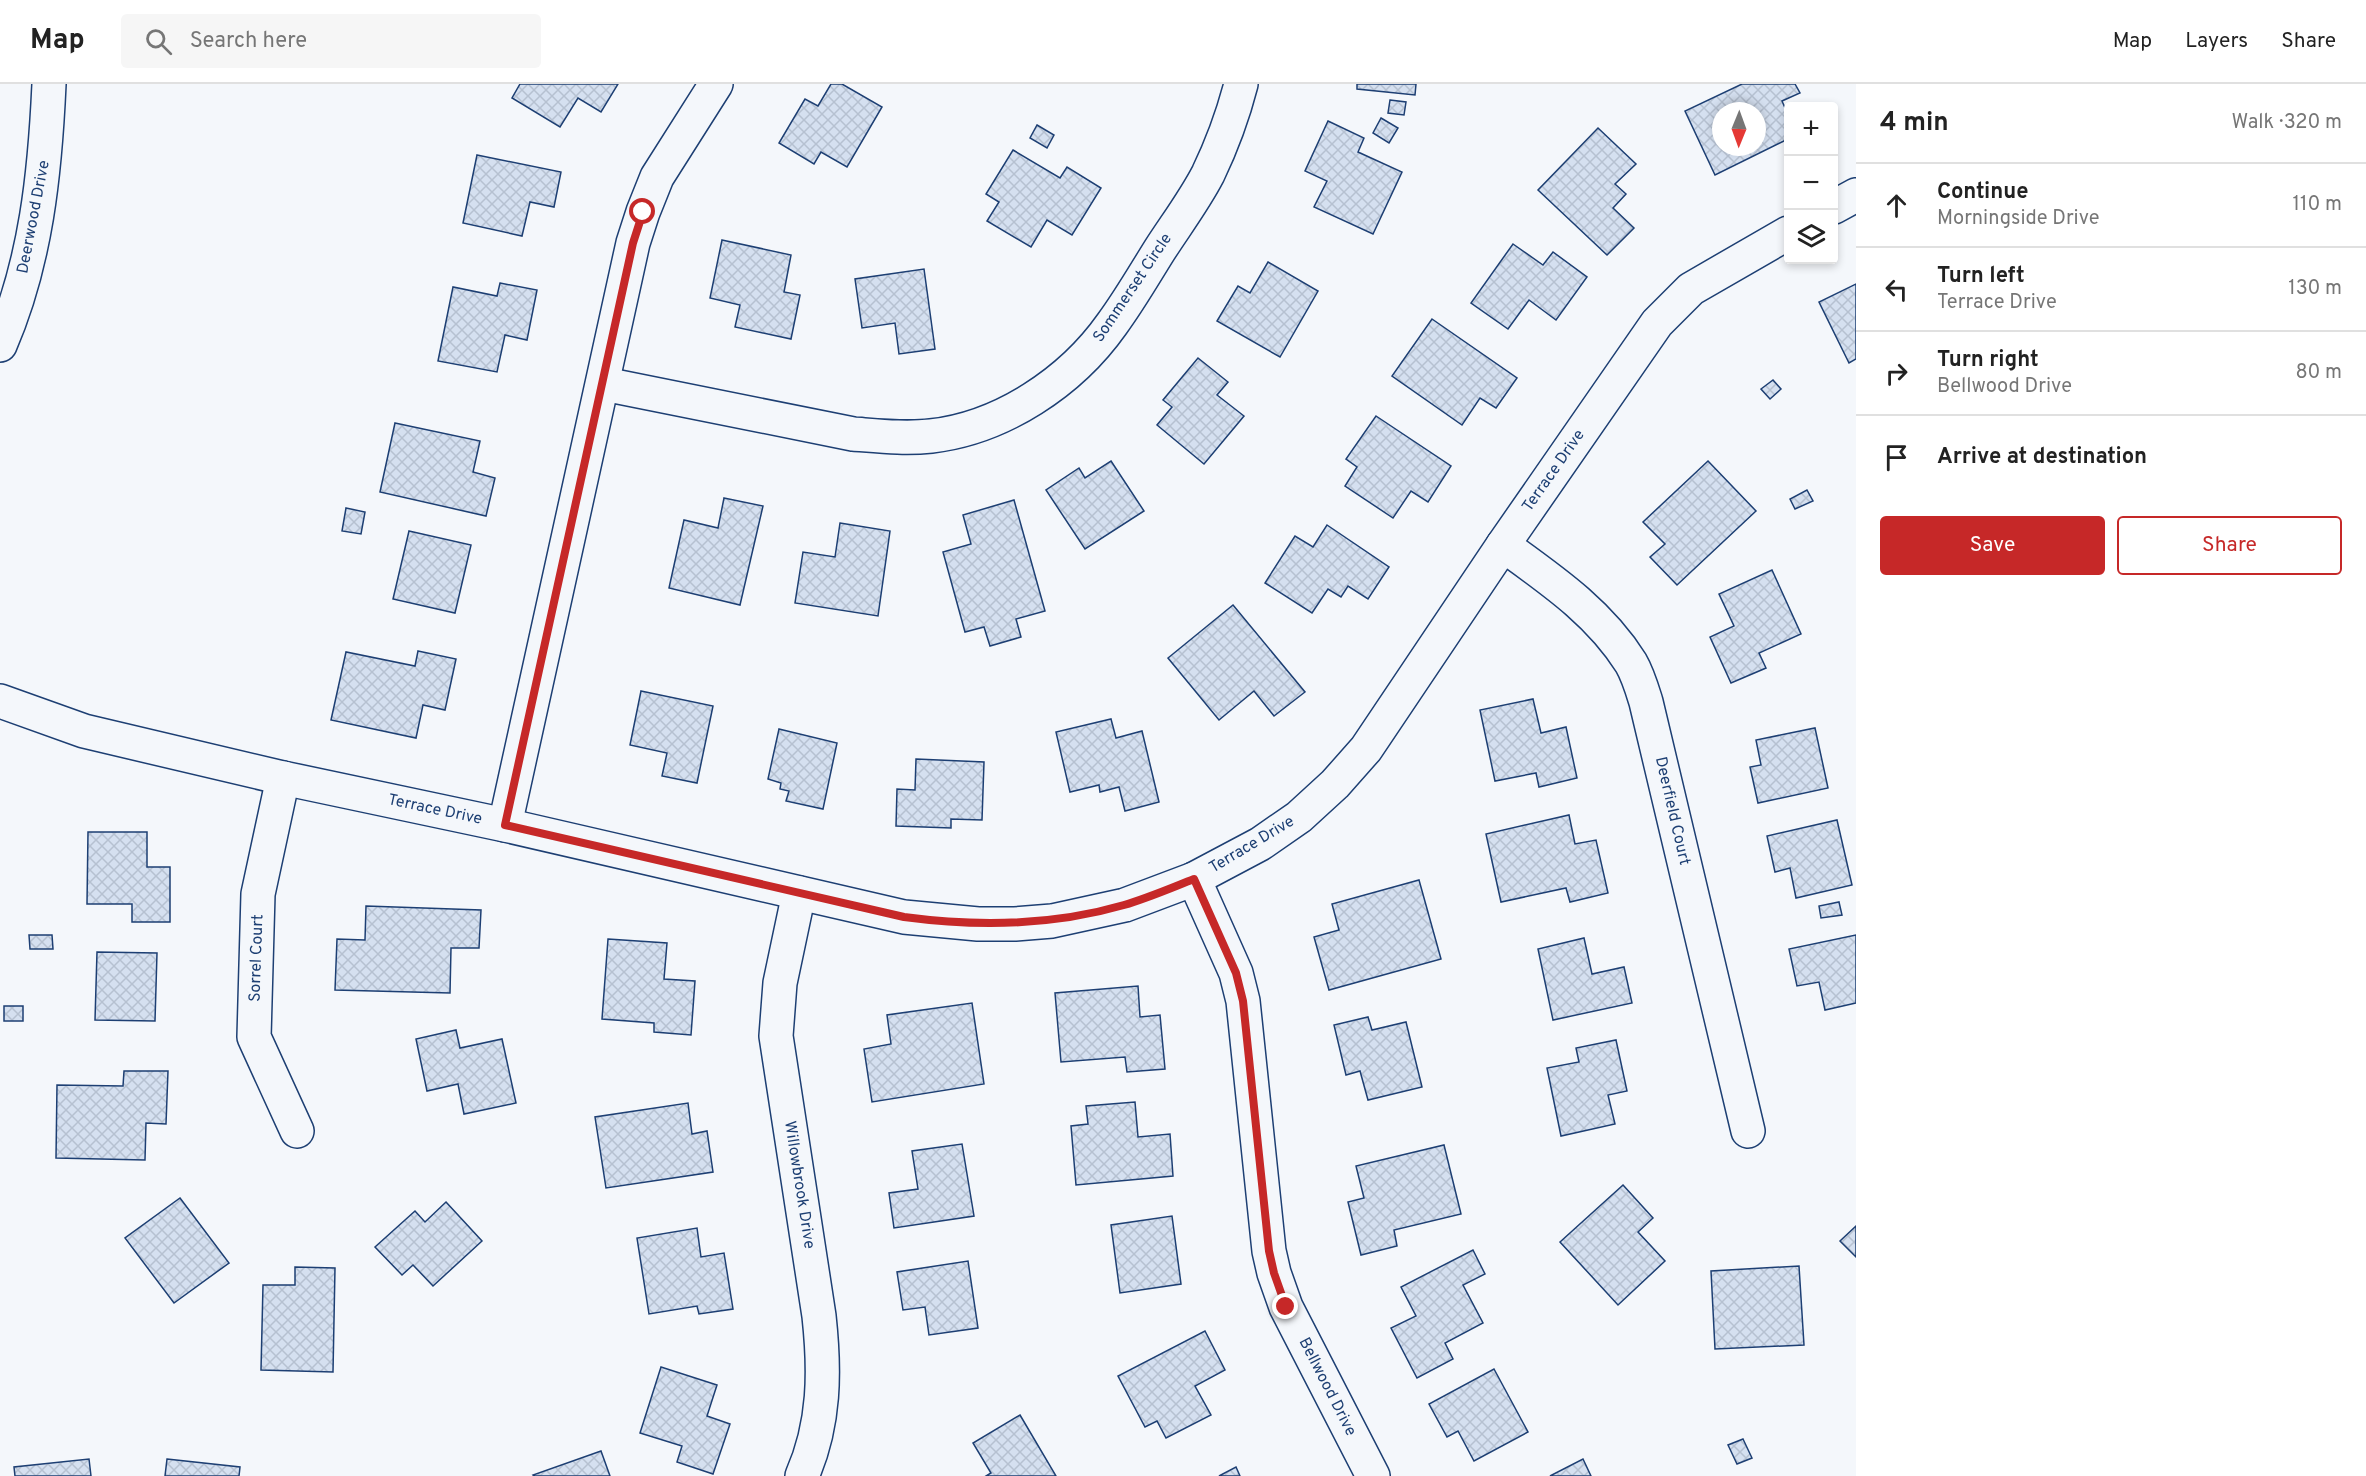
<!DOCTYPE html>
<meta charset="utf-8">
<style>
body{margin:0;font-family:Overpass,sans-serif;background:#f6f6f6;color:#222}
.controls{position:absolute;right:18px;top:18px;display:grid;overflow:hidden;border-radius:6px;box-shadow:0 3px 9px #0003}
.controls button{width:54px;height:54px;display:grid;place-items:center;padding:0;border:0;border-bottom:2px solid #e0e0e0;background:#fff;color:#222;font:30px sans-serif}
.compass{position:absolute;left:1712px;top:18px;width:54px;height:54px;border-radius:50%;background:#fff;box-shadow:0 3px 9px #0003;rotate:181deg}
.stop{position:absolute;width:18px;height:18px;margin:-14px;border:4px solid #c62828;border-radius:50%;background:#fff}
.stop.end{background:#c62828;border-color:#fff;box-shadow:0 2px 6px #0008}
.list{margin:0;padding:0;list-style:none}
h2{display:flex;justify-content:space-between;align-items:center;height:78px;margin:0;padding:0 24px;font-size:26px}
h2 small{font-size:20px;font-weight:400;color:#767676}
.list li{display:grid;grid-template-columns:39px 1fr auto;gap:18px;align-items:center;box-sizing:border-box;height:84px;padding:0 24px;border-top:2px solid #e0e0e0}
.list b{display:block;font-size:22px;white-space:nowrap}
.list p{margin:0;font-size:20px;white-space:nowrap;color:#767676}
.list em{font-size:20px;font-style:normal;color:#767676}
.actions{display:flex;gap:12px;padding:18px 24px}
.actions a{flex:1;padding:14px 0;border:2px solid #c62828;border-radius:6px;text-align:center;font-size:21px;color:#c62828}
.actions .main{background:#c62828;color:#fff}
.icon{flex:none;width:33px;height:33px;fill:none;stroke:currentColor;stroke-width:2;stroke-linecap:round;stroke-linejoin:round}
.map{position:relative;flex:none;width:1856px;height:1392px;overflow:hidden}
header{display:flex;align-items:center;gap:36px;box-sizing:border-box;height:84px;padding:0 30px;background:#fff;border-bottom:2px solid #e0e0e0}
header strong{font-size:28px}
nav{display:flex;gap:33px;margin-inline-start:auto;font-size:21px}
.search{width:420px;height:54px;background:#f6f6f6;display:flex;align-items:center;gap:15px;box-sizing:border-box;padding:0 21px;border-radius:6px;color:#767676;font-size:22px}
main{display:flex}
aside{flex:1;background:#fff}
.map>svg:first-child{display:block}
.building{fill:url(#building-cross-hatch);stroke:#1d3f73;stroke-width:1.5;fill-rule:evenodd}
.lines{fill:none;stroke-linecap:round;stroke-linejoin:round}
.minor-casing{stroke:#1d3f73;stroke-width:36}
.minor{stroke:#f4f7fb;stroke-width:33}
.route{stroke:#c62828;stroke-width:8}
.labels{text-anchor:middle;dominant-baseline:central;stroke-width:4.5;stroke-linejoin:round;paint-order:stroke}
.street-label{font-size:16px;fill:#1d3f73;stroke:#f4f7fb}
</style>
<header>
<strong>Map</strong>
<div class="search"><svg class="icon" aria-label="search" viewBox="0 0 24 24"><circle cx="10" cy="10" r="6"/><path d="M15 15l6 6"/></svg>Search here</div>
<nav><a>Map</a><a>Layers</a><a>Share</a></nav>
</header>
<main>
<div class="map">
<svg width="1856" height="1392" viewBox="0 0 1856 1392">
<defs>
<pattern id="building-cross-hatch" width="8" height="8" patternUnits="userSpaceOnUse" patternTransform="scale(1.5)"><rect width="8" height="8" fill="#d5e0f0"/><path d="M0 0l8 8M0 8l8-8" fill="none" stroke="#b6c1d1"/></pattern>
</defs>
<rect width="100%" height="100%" fill="#f4f7fb"/>
<!-- building -->
<g class="building">
<polygon points="520,0 618,0 601,28 578,14 560,43 512,14"/>
<polygon points="831,0 842,0 882,23 847,83 821,68 814,80 779,59 805,15 818,22"/>
<polygon points="1357,0 1416,0 1415,11 1357,5"/>
<path d="M1742 0H1795L1800 9 1782 17 1788 31V55L1715 91 1685 27ZM1721 27H1757V63H1721Z"/>
<polygon points="1390,16 1406,18 1404,31 1388,29"/>
<polygon points="1381,34 1398,44 1389,59 1373,49"/>
<polygon points="1328,37 1364,54 1358,68 1402,88 1373,150 1314,123 1327,97 1305,87"/>
<polygon points="1037,41 1054,51 1047,64 1030,54"/>
<polygon points="1598,44 1636,80 1615,100 1626,110 1613,124 1634,144 1607,171 1538,106"/>
<polygon points="1013,66 1060,94 1067,83 1101,104 1072,151 1047,136 1031,163 987,137 999,118 986,110"/>
<polygon points="477,71 561,88 554,123 530,118 522,152 463,139"/>
<polygon points="722,156 791,171 784,208 800,211 791,255 735,243 740,221 710,214"/>
<polygon points="1513,160 1543,181 1553,168 1587,193 1556,236 1529,216 1508,245 1471,219"/>
<polygon points="1268,178 1318,207 1280,273 1217,237 1238,202 1250,209"/>
<polygon points="924,185 935,265 899,270 895,239 862,244 855,195"/>
<polygon points="500,199 537,206 527,256 505,251 497,288 438,277 453,203 497,212"/>
<polygon points="1856,200 1856,275 1849,279 1819,218"/>
<polygon points="1432,235 1517,294 1496,324 1480,314 1462,341 1392,292"/>
<polygon points="1198,274 1228,298 1217,311 1244,332 1204,380 1157,341 1172,323 1163,316"/>
<polygon points="1773,296 1781,305 1770,315 1761,305"/>
<polygon points="1376,332 1451,382 1428,418 1411,407 1393,434 1345,402 1357,383 1346,375"/>
<polygon points="395,339 480,357 473,388 495,394 486,432 380,408"/>
<polygon points="1111,377 1144,427 1085,465 1046,406 1079,384 1085,394"/>
<polygon points="1708,377 1756,427 1677,501 1650,473 1665,460 1643,438"/>
<polygon points="1807,406 1813,417 1795,425 1790,415"/>
<polygon points="724,414 763,422 740,521 669,504 684,436 718,444"/>
<polygon points="1014,416 1045,527 1016,535 1021,553 990,562 984,543 965,548 943,468 971,460 963,431"/>
<polygon points="346,424 365,428 361,450 342,447"/>
<polygon points="840,439 890,447 878,532 795,519 803,468 835,473"/>
<polygon points="1327,441 1389,483 1368,515 1348,502 1341,513 1328,505 1312,529 1265,499 1295,452 1313,463"/>
<polygon points="409,447 471,461 455,529 393,515"/>
<polygon points="1772,486 1801,550 1759,569 1766,584 1731,599 1710,553 1734,542 1719,510"/>
<polygon points="1233,521 1305,608 1274,632 1254,607 1219,636 1168,574"/>
<polygon points="418,567 456,575 445,626 423,621 416,654 331,636 346,568 415,582"/>
<polygon points="641,607 713,622 697,699 662,692 667,669 630,661"/>
<polygon points="1533,615 1541,649 1566,643 1577,694 1539,703 1536,689 1495,697 1480,626"/>
<polygon points="1111,635 1116,654 1142,647 1159,718 1125,727 1119,703 1100,708 1099,701 1070,708 1056,648"/>
<polygon points="1815,644 1828,704 1758,719 1750,683 1761,681 1756,656"/>
<polygon points="779,645 837,659 823,725 786,717 789,707 780,705 781,699 768,695"/>
<polygon points="916,675 984,678 982,736 951,735 951,744 896,742 897,705 915,706"/>
<polygon points="1569,731 1575,760 1596,756 1608,809 1570,818 1566,804 1501,818 1486,750"/>
<polygon points="1837,736 1852,801 1796,814 1790,784 1775,788 1767,752"/>
<polygon points="88,748 147,748 147,783 170,783 170,838 132,838 132,820 87,820"/>
<polygon points="1419,796 1441,875 1329,906 1314,853 1339,846 1332,820"/>
<polygon points="1839,818 1842,831 1821,834 1819,822"/>
<polygon points="366,822 481,826 479,864 451,864 450,909 335,906 337,855 365,856"/>
<polygon points="29,851 52,851 53,865 30,865"/>
<polygon points="1856,851 1856,919 1825,926 1819,898 1797,902 1789,865"/>
<polygon points="1584,854 1592,890 1624,883 1632,919 1553,936 1538,865"/>
<polygon points="608,855 667,859 664,895 695,897 691,951 654,948 654,939 602,935"/>
<polygon points="97,868 157,869 155,937 95,936"/>
<polygon points="1138,902 1140,933 1160,931 1165,985 1127,988 1125,973 1061,978 1055,909"/>
<polygon points="972,919 984,1000 872,1018 864,965 891,960 887,931"/>
<rect x="4" y="922" width="19" height="15"/>
<polygon points="1368,933 1372,946 1406,938 1422,1003 1368,1016 1360,987 1346,991 1334,941"/>
<polygon points="456,946 460,964 502,955 516,1019 464,1030 458,1000 427,1007 416,955"/>
<polygon points="1616,956 1627,1007 1608,1011 1615,1040 1561,1052 1547,984 1579,978 1576,964"/>
<polygon points="124,987 168,987 166,1040 146,1039 145,1076 56,1074 57,1001 123,1002"/>
<polygon points="1135,1018 1138,1053 1170,1050 1173,1092 1076,1101 1071,1042 1088,1040 1086,1022"/>
<polygon points="688,1019 692,1050 707,1047 713,1088 606,1104 595,1033"/>
<polygon points="962,1060 974,1132 894,1144 889,1109 918,1105 912,1067"/>
<polygon points="1444,1061 1461,1130 1394,1146 1397,1162 1361,1171 1348,1118 1364,1114 1356,1082"/>
<polygon points="1623,1101 1653,1134 1638,1148 1665,1177 1618,1221 1560,1158"/>
<polygon points="180,1114 229,1179 174,1219 125,1154"/>
<polygon points="446,1118 482,1157 433,1202 413,1181 402,1191 375,1163 415,1127 425,1138"/>
<polygon points="1172,1132 1181,1200 1120,1209 1111,1141"/>
<polygon points="1856,1142 1856,1173 1840,1157"/>
<polygon points="697,1144 701,1173 724,1169 733,1225 699,1230 697,1222 649,1230 637,1154"/>
<polygon points="1473,1166 1485,1190 1463,1201 1483,1239 1445,1259 1453,1275 1417,1294 1391,1244 1416,1232 1401,1203"/>
<polygon points="968,1177 978,1244 929,1251 925,1223 903,1226 897,1188"/>
<polygon points="1799,1182 1804,1261 1715,1265 1711,1187"/>
<polygon points="295,1183 335,1184 333,1288 261,1286 263,1201 295,1201"/>
<polygon points="1205,1247 1225,1286 1195,1302 1211,1331 1166,1354 1157,1337 1145,1343 1118,1292"/>
<polygon points="661,1283 717,1301 707,1332 730,1340 713,1390 677,1378 682,1362 640,1349"/>
<polygon points="1494,1285 1528,1348 1474,1377 1458,1347 1447,1353 1429,1320"/>
<polygon points="1020,1331 1056,1392 986,1392 991,1389 973,1359"/>
<polygon points="1743,1355 1752,1374 1737,1380 1728,1361"/>
<polygon points="601,1367 610,1392 534,1392 533,1391"/>
<polygon points="89,1375 91,1392 15,1392 14,1383"/>
<polygon points="167,1375 240,1383 239,1392 165,1392"/>
<polygon points="1583,1375 1591,1392 1550,1392"/>
<polygon points="1236,1383 1240,1392 1219,1392"/>
</g>
<g class="lines">
<defs>
<g id="minor">
<polyline points="1834,123 1856,111"/>
<path d="M0 261C36 178 45 89 49 0"/>
<path d="M604 300 853 350C879 352 905 355 931 352 1002 344 1071 298 1112 240 1129 217 1144 191 1159 167 1175 142 1194 117 1208 90 1222 61 1233 31 1241 0"/>
<path d="M1503 461C1550 495 1599 528 1631 579 1638 591 1642 605 1646 618L1748 1047"/>
<polyline points="0,617 84,647 283,694 505,741 904,833 978,840 1015,840 1052,837 1125,821 1194,795 1260,760 1299,733 1335,700 1366,665 1503,461 1657,239 1691,205 1788,149"/>
<polyline points="283,694 258,810 254,953 297,1047"/>
<polyline points="505,741 633,159 643,128 657,93 716,0"/>
<polyline points="1194,795 1236,889 1243,917 1269,1167 1274,1189 1286,1223 1373,1392"/>
<path d="M799 809 780 899 776 952 819 1232C825 1287 825 1340 802 1392"/>
</g>
</defs>
<!-- minor casing -->
<use href="#minor" class="minor-casing"/>
<!-- minor -->
<use href="#minor" class="minor"/>
</g>
<g class="lines">
<!-- route -->
<path class="route" d="M643 128 633 159 505 741 904 833C979 843 1052 842 1124 821 1148 814 1171 804 1194 795L1236 889 1243 917 1269 1167 1274 1189 1286 1223"/>
</g>
<g class="labels">
<!-- street labels -->
<g class="street-label">
<text transform="translate(34 133) rotate(-79)">Deerwood Drive</text>
<text transform="translate(1133 204) rotate(-56)">Sommerset Circle</text>
<text transform="translate(1554 387) rotate(-55)">Terrace Drive</text>
<text transform="translate(435 726) rotate(12)">Terrace Drive</text>
<text transform="translate(1672 727) rotate(77)">Deerfield Court</text>
<text transform="translate(1252 761) rotate(-31)">Terrace Drive</text>
<text transform="translate(257 874) rotate(-88)">Sorrel Court</text>
<text transform="translate(799 1101) rotate(81)">Willowbrook Drive</text>
<text transform="translate(1327 1303) rotate(63)">Bellwood Drive</text>
</g>
</g>
</svg>
<div class="controls">
<button>+</button>
<button>−</button>
<button><svg class="icon" aria-label="layers" viewBox="0 0 24 24"><path d="M12 4l9 5-9 5-9-5zM3 14l9 5 9-5"/></svg></button>
</div>
<svg class="compass" viewBox="-18 -18 36 36"><path d="M0-13l5 13h-10z" fill="#e53935"/><path d="M0 13l5-13h-10z" fill="#767676"/></svg>
<div class="stop" style="left:643px;top:128px"></div>
<div class="stop end" style="left:1286px;top:1223px"></div>
</div>
<aside>
<h2>4 min<small>Walk · 320 m</small></h2>
<ul class="list">
<li><svg class="icon" aria-label="ahead" viewBox="0 0 24 24"><path d="M12 20V5M6 11l6-6 6 6"/></svg><div><b>Continue</b><p>Morningside Drive</p></div><em>110 m</em></li>
<li><svg class="icon" aria-label="left" viewBox="0 0 24 24"><path d="M17 20v-9H6M10 6l-5 5 5 5"/></svg><div><b>Turn left</b><p>Terrace Drive</p></div><em>130 m</em></li>
<li><svg class="icon" aria-label="right" viewBox="0 0 24 24"><path d="M7 20v-9h11M14 6l5 5-5 5"/></svg><div><b>Turn right</b><p>Bellwood Drive</p></div><em>80 m</em></li>
<li><svg class="icon" aria-label="arrive" viewBox="0 0 24 24"><path d="M6 21V4h12l-3 4 3 4H6"/></svg><div><b>Arrive at destination</b></div></li>
</ul>
<div class="actions"><a class="main">Save</a><a>Share</a></div>
</aside>
</main>
